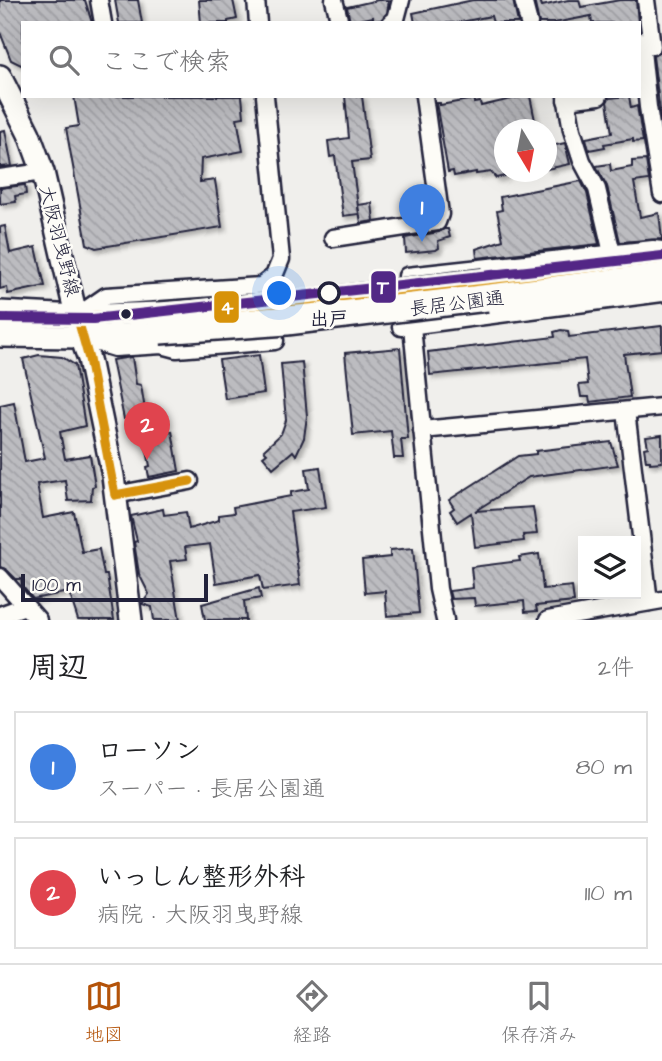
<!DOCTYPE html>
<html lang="ja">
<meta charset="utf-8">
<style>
body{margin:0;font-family:"Architects Daughter","Klee One",sans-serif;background:#f6f6f6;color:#202124}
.controls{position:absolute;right:21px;bottom:21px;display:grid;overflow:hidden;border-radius:0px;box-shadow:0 7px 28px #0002}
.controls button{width:63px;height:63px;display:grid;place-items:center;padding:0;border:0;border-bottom:2px solid #e0e0e0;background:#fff;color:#202124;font:35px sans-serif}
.compass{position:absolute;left:494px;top:119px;width:63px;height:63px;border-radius:50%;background:#fff;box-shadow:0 7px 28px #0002;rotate:170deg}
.scale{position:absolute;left:21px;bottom:18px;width:187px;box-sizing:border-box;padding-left:7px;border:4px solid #22223b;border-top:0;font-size:19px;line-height:24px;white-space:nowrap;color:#22223b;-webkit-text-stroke:5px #fdfcf7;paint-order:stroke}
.you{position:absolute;left:280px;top:294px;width:24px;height:24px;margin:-18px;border:5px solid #fff;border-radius:50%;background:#1a73e8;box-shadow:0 0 0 10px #1a73e833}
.badge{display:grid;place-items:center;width:46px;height:46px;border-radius:50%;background:#b45309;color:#fff;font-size:23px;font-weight:700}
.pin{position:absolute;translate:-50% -58px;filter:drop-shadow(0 2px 4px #0008)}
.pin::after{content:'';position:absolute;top:37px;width:24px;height:21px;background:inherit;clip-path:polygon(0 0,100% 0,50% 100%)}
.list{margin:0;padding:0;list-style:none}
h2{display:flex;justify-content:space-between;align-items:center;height:91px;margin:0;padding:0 28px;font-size:30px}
h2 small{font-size:23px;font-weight:400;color:#757577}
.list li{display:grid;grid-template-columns:46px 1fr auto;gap:21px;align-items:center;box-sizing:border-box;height:112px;margin:0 14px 14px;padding:0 14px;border:2px solid #e0e0e0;border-radius:0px}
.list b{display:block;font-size:26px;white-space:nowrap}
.list p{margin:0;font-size:23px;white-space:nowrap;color:#757577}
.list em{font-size:23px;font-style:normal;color:#757577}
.icon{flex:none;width:38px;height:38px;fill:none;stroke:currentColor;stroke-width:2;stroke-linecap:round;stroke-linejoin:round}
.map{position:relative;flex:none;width:662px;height:620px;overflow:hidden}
.search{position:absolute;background:#fff;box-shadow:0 7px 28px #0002;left:21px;right:21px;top:21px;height:77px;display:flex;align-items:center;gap:18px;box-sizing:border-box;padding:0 24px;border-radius:0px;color:#757577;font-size:26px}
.sheet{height:343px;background:#fff}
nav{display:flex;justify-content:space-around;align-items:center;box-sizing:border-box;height:98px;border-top:2px solid #e0e0e0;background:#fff;font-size:19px;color:#757577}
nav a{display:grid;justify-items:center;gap:4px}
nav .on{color:#b45309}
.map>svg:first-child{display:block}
.building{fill:url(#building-back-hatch);stroke:#22223b;stroke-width:2;filter:url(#shadow)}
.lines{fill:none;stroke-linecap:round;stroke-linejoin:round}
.minor-casing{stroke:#22223b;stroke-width:21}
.major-casing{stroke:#22223b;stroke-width:26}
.minor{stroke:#fdfcf7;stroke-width:16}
.major{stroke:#fdfcf7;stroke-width:21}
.major-bridge-casing{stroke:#22223b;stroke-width:26;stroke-linecap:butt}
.major-bridge{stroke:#fdfcf7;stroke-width:21}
.bus-1-casing{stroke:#fdfcf7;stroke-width:14}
.bus-1{stroke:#d79209;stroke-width:9}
.metro-1-casing{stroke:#fdfcf7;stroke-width:16}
.metro-1{stroke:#522886;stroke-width:10}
.stop-dot{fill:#fdfcf7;stroke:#22223b;stroke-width:3.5}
.bus-dot{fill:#22223b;stroke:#fdfcf7;stroke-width:2.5}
.labels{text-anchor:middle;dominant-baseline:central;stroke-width:5;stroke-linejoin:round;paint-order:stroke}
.street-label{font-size:19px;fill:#22223b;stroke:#fdfcf7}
.stop-label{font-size:19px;font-weight:bold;fill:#22223b;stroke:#fdfcf7}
.line-badge{stroke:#fdfcf7;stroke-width:2.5}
.badge-label{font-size:19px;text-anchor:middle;font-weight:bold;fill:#fff}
</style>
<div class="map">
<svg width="662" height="620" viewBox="0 0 662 620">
<defs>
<pattern id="building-back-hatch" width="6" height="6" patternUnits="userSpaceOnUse" patternTransform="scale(1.75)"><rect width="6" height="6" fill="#bcbcc0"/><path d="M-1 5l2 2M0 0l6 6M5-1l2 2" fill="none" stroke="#a1a1a6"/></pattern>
<filter id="shadow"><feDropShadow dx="3.5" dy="3.5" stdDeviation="2" flood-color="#0004"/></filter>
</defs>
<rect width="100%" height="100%" fill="#f0efec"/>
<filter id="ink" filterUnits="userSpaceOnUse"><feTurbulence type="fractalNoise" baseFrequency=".0143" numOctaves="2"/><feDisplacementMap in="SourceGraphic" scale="14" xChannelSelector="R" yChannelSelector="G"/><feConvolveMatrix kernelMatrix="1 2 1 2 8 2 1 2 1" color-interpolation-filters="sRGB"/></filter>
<g filter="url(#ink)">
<!-- building -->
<g class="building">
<polygon points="0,0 85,0 92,23 23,23 23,66 11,60 0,32"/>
<polygon points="115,0 138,0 142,23 119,23"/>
<polygon points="199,0 233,0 237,19 228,21 228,23 201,23"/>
<polygon points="378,0 389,0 387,13 381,20 373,21 373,17 350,22 347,7"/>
<polygon points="473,0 513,0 518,23 493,23 491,16 456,23 415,23 413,13"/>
<polygon points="534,0 540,0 542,6 568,0 579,0 581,7 620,0 636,0 638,23 592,23 591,16 554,23 539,23"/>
<polygon points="661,51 662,56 662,128 653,56"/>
<polygon points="74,96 242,96 244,117 237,118 243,151 201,159 200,182 215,180 222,227 96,248 87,244 66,128 79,126"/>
<polygon points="345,96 362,96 370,160 352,162 359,214 343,216 335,156 330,157 328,141 349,138"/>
<polygon points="524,96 530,96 537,130 505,130 505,176 496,178 491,172 476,174 476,172 454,176 453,171 448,172 436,103 440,103 440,105 474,99 474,103 480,102 481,106"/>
<polygon points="629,96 631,108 637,106 643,141 633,142 633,139 604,144 605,147 589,150 586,138 612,133 607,102 609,98"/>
<polygon points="5,130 12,166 0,167 0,131"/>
<polygon points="565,143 570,164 547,169 547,147"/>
<polygon points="646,160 649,180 634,182 640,217 659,213 662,239 620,242 607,186 596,166 610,164 611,171 632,167 632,161"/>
<polygon points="581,181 587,193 599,244 477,258 476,249 503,240 497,211 502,210 500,197"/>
<polygon points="25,185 26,194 15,196 16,202 0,204 0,188"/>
<polygon points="372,203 374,221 361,223 358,205"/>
<polygon points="5,226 10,253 36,247 45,286 8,294 7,287 0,289 0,227"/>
<polygon points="444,229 448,229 450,237 438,241 439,248 436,250 406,253 405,238 439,232"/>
<polygon points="662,326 662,350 624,354 630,397 590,402 589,397 581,397 579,385 588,384 585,359 430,375 428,352 555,337 554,332 561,330 568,331 569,337"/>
<polygon points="400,348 408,439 401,439 403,458 394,458 391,431 353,435 345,353"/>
<polygon points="39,355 62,357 75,365 85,426 60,432 65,459 90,455 95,486 92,487 91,500 68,501 65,480 37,484 43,518 74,512 82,552 99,549 104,575 107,575 114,620 78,620 69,592 33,599 22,586 21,579 16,579 7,570 0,567 0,405 14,402 25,462 45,458 23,359"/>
<polygon points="259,355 264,393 225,399 219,360"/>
<polygon points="132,357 136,384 141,385 148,429 136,431 135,424 127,424 127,419 124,419 112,360"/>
<polygon points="302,362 307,416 304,438 296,455 293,451 273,468 263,456 267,453 264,450 281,434 286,420 281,364"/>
<polygon points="172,431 179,471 149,477 147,467 150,466 144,435"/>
<polygon points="662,435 662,462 650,463 650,461 646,461 644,448 648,447 646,437"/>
<polygon points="611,442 618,465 529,477 475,511 533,507 537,534 523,535 524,541 475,547 471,513 457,522 450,511 454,508 449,500 518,456 536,454 536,451"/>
<polygon points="320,467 326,507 290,512 300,585 263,590 260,575 216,583 210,544 185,547 187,559 170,561 180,620 154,620 152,607 142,604 149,594 139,574 134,542 137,541 131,516 163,509 164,515 186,512 189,529 219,520 219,515 234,513 233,507 291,496 291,492 309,489 306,469"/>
<polygon points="413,548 419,613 387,616 385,591 365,593 362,560 390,557 390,550"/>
<polygon points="539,554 543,589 572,586 574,602 536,606 537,611 525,612 524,601 475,606 474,598 451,599 449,591 473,588 471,567 520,561 519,557"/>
<polygon points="259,588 261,598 244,601 246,620 205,620 202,604"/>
</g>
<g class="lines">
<defs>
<g id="minor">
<polyline points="99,0 103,23"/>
<polyline points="256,0 258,23"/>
<polyline points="334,0 340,23"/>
<polyline points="523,0 529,23"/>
<polyline points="646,0 652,46"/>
<polyline points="391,23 396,19 401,0"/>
<polyline points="641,41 648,107 662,194"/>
<polyline points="566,96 572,130 582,161 597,189 612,253"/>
<polyline points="566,100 599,96"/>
<polyline points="0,178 43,172"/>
<polyline points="333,238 437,222 440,214 424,96"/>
<polyline points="77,316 106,296 261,286 274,276 281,259 265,96"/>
<polyline points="401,327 662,293"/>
<polyline points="89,340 115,348 162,345 177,349 275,341 272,314"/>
<polyline points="626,411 649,602"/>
<polyline points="422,430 662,407"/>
<polyline points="115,495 190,481"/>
<polyline points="0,577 38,620"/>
<polyline points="0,615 25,606"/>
<polyline points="445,620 438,589 407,276 653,249 662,250"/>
<polyline points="548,620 662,600"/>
</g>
<g id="major">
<polyline points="0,76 29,134 43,172 81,337 89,359 113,476 131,620"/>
<polyline points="484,280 662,259"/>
<polyline points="487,300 662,279"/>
<polyline points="0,312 77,316 159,313"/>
<polyline points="0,336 81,337 160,333"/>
</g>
</defs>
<!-- minor casing -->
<use href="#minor" class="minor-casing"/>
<!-- major casing -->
<use href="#major" class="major-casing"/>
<!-- minor -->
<use href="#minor" class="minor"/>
<!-- major -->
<use href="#major" class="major"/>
<defs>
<g id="major-bridge">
<polyline points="159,313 283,304 484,280"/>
<polyline points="160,333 287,324 487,300"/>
</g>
</defs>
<!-- major-bridge casing -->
<use href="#major-bridge" class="major-bridge-casing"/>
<!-- major-bridge -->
<use href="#major-bridge" class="major-bridge"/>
<defs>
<g id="bus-1">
<path d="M115 495 89 359 77 316C274 309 467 282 662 259"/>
<polyline points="115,495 190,481"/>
</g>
</defs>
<!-- bus-1 casing -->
<use href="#bus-1" class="bus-1-casing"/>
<!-- bus-1 -->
<use href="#bus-1" class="bus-1"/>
<defs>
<polyline id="metro-1" points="0,318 93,319 662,256"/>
</defs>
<!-- metro-1 casing -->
<use href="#metro-1" class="metro-1-casing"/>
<!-- metro-1 -->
<use href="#metro-1" class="metro-1"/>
</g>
</g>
<!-- markers -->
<circle class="stop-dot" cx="329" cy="293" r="10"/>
<circle class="bus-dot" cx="126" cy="314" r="6"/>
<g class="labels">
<!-- street labels -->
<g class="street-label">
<text transform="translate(59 241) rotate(76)">大阪羽曳野線</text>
<text transform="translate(457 304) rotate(-7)">長居公園通</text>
</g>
<!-- stop labels -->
<g class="stop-label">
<text x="329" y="319">出戸</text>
</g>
</g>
<g class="line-badge">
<rect x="370" y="270" width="27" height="34" rx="7" fill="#522886"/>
<rect x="213" y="290" width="27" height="34" rx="7" fill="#d79209"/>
</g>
<g class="badge-label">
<text x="383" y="294">T</text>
<text x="227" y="314">4</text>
</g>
</svg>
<div class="controls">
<button><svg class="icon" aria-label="layers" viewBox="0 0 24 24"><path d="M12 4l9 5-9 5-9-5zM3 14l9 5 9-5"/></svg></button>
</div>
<svg class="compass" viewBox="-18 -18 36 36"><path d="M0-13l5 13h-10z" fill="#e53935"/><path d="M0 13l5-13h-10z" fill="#757577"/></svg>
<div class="scale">100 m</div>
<div class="you"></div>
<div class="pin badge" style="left:422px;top:242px;background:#3f7fe0">1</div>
<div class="pin badge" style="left:147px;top:460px;background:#e0444e">2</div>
<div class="search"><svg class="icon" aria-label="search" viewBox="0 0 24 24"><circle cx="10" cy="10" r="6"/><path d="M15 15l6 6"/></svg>ここで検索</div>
</div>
<section class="sheet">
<h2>周辺<small>2件</small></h2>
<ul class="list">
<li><span class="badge" style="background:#3f7fe0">1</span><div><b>ローソン</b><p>スーパー · 長居公園通</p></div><em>80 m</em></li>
<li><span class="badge" style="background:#e0444e">2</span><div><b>いっしん整形外科</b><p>病院 · 大阪羽曳野線</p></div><em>110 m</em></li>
</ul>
</section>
<nav>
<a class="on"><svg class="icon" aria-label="map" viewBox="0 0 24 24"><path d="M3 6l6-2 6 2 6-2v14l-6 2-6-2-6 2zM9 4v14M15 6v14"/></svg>地図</a>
<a><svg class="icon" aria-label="directions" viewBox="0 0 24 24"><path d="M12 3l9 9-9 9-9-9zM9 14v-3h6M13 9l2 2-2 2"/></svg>経路</a>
<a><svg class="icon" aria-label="saved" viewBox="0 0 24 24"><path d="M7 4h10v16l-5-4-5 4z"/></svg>保存済み</a>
</nav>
